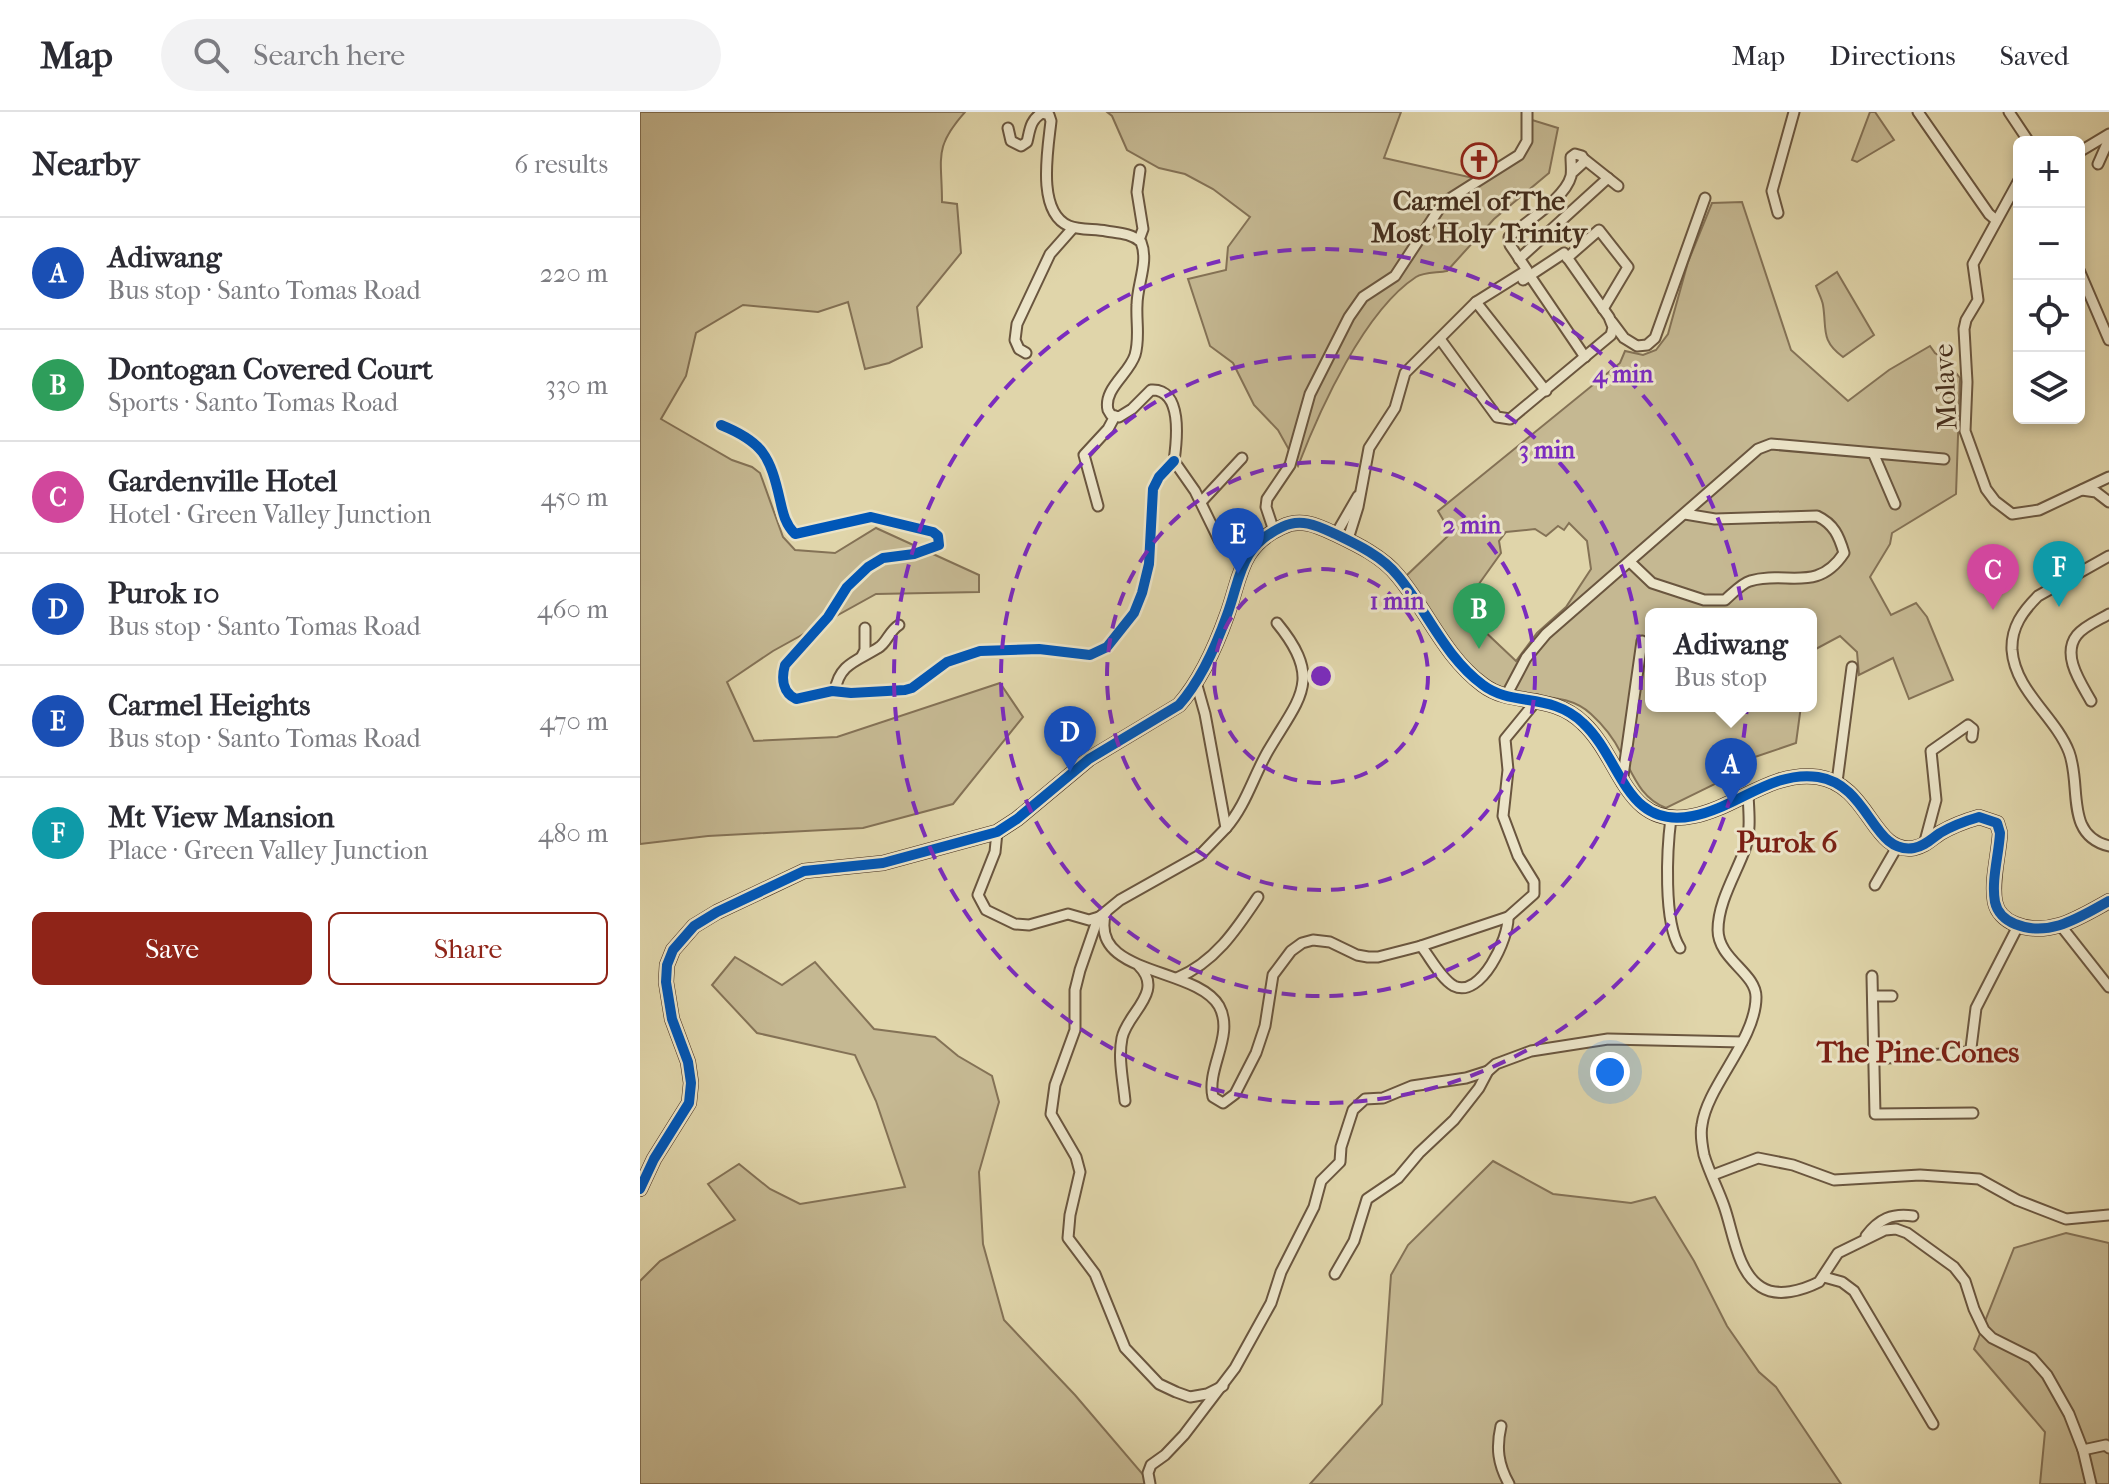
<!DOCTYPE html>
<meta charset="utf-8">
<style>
body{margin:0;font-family:"IM FELL French Canon",serif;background:#f2f2f3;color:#2b2b33}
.controls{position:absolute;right:24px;top:24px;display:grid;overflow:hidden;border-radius:12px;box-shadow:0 4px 12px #0003}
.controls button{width:72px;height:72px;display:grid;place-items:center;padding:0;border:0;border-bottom:2px solid #e1e1e2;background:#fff;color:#2b2b33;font:40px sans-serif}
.you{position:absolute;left:970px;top:960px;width:28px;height:28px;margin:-20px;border:6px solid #fff;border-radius:50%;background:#1a73e8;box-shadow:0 0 0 12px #1a73e833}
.badge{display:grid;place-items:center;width:52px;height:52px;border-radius:50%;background:#8f2418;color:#fff;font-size:26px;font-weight:700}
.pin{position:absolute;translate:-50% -66px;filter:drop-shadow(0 2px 4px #0008)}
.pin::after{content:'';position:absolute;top:42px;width:28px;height:24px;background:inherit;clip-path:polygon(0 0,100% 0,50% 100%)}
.popup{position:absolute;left:1005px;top:496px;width:172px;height:104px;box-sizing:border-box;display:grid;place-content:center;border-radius:12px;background:#fff;filter:drop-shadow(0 2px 6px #0005);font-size:26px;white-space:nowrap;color:#7c7c81}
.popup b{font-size:30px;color:#2b2b33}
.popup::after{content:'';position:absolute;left:50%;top:100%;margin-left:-16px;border:16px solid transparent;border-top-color:#fff}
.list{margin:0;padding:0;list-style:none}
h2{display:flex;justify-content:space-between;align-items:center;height:104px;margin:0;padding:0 32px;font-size:34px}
h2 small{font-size:26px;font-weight:400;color:#7c7c81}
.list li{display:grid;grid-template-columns:52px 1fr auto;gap:24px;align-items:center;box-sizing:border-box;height:112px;padding:0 32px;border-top:2px solid #e1e1e2}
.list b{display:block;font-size:30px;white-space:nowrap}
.list p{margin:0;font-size:26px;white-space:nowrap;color:#7c7c81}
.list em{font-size:26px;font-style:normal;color:#7c7c81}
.actions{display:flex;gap:16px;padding:24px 32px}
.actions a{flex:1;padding:18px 0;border:2px solid #8f2418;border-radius:12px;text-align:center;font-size:28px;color:#8f2418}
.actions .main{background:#8f2418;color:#fff}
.icon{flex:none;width:44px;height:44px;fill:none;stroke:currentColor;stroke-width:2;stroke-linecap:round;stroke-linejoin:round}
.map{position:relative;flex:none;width:1469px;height:1372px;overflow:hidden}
header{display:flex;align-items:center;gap:48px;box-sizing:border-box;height:112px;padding:0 40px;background:#fff;border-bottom:2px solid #e1e1e2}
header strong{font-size:38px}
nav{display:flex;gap:44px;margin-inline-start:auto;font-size:28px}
.search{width:560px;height:72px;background:#f2f2f3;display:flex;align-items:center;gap:20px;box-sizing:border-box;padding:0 28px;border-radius:44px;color:#7c7c81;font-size:30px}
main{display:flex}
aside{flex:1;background:#fff}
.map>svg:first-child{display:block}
.green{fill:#c5b892;stroke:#847256;stroke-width:2;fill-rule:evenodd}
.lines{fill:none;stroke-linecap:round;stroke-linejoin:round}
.street-casing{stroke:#6a563f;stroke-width:13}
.secondary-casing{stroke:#432c1b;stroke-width:16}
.street{stroke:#ebe4c8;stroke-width:9}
.secondary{stroke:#ebe4c8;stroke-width:12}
.cycleway-casing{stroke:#ebe4c8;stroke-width:15}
.cycleway{stroke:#0057b8;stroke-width:10}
.ring{fill:none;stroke:#7b2cbf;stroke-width:4;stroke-dasharray:14 10}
.labels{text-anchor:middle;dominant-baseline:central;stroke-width:6;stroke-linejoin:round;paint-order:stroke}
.poi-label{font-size:28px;font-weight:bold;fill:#432c1b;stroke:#ebe4c8}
.street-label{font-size:28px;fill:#432c1b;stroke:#ebe4c8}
.neighbourhood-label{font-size:30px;font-weight:bold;fill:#7a1f14;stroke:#ebe4c8}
.centre{fill:#7b2cbf;stroke:#ebe4c8;stroke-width:4}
.ring-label{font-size:24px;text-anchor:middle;font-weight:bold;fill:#7b2cbf;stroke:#ebe4c8;stroke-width:6;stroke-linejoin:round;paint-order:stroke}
</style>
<header>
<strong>Map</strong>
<div class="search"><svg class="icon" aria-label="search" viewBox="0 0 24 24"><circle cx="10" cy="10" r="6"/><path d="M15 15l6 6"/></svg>Search here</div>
<nav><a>Map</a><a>Directions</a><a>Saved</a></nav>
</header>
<main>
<aside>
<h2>Nearby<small>6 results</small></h2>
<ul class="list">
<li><span class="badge" style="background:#1a4fb4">A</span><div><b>Adiwang</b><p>Bus stop · Santo Tomas Road</p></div><em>220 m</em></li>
<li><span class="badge" style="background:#2e9e5b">B</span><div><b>Dontogan Covered Court</b><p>Sports · Santo Tomas Road</p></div><em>330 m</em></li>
<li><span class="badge" style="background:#d1479c">C</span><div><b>Gardenville Hotel</b><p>Hotel · Green Valley Junction</p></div><em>450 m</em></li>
<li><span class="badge" style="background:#1a4fb4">D</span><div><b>Purok 10</b><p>Bus stop · Santo Tomas Road</p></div><em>460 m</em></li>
<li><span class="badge" style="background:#1a4fb4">E</span><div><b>Carmel Heights</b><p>Bus stop · Santo Tomas Road</p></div><em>470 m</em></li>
<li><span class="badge" style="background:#0f9aa8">F</span><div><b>Mt View Mansion</b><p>Place · Green Valley Junction</p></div><em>480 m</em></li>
</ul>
<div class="actions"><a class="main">Save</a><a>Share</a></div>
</aside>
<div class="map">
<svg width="1469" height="1372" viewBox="0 0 1469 1372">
<rect width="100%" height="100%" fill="#e0d5aa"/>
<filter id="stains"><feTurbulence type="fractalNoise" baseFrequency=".0025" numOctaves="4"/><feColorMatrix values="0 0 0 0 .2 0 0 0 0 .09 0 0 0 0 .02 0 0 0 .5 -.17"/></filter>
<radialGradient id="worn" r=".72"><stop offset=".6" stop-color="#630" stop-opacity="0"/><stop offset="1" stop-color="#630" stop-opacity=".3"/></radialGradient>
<!-- green -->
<g class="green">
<path d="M0 0H325C293 36 302 45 302 90L317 92 321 141 277 195 282 235 249 251 225 257 208 190 178 200 103 193 56 221 46 264 21 307 92 348 112 355 120 361 143 425 155 438 195 441 236 416 339 463V480L236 482 133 539 87 570 114 629 197 625 360 571 383 605 313 692 223 716 68 724 0 732Z"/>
<path d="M467 0H761L744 46 833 66 875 42 882 31 883 0H892V8L918 16 909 61 854 107 807 159C798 161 784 160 776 165 724 199 680 297 658 354L638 318 614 293 593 251 570 234 548 167 586 158 588 135 610 105 573 77 545 62 519 56 487 38 472 4Z"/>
<polygon points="1230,0 1235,0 1254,28 1217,50 1212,48"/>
<path d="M1102 90 1151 238 1208 289 1249 258 1290 234 1295 241 1306 248 1320 266 1316 382 1252 421 1250 432 1230 465 1251 503 1276 491 1287 505 1313 568 1269 587 1253 546 1219 563 1217 540 1200 524 1172 539 1171 542V502H1011V594H1161L1156 631 1109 647 1075 672 1026 696C1000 686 993 662 981 641 974 627 962 612 951 602 925 578 889 589 859 576 816 558 790 502 765 465L811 421 798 399 980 251 985 239 1003 243 1016 238 1028 222 1048 150 1072 91ZM929 411 947 429 951 457 926 495 897 521 876 549 821 497 861 441 859 429 866 420 895 417 906 424 918 414 924 418Z"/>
<path d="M1197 160 1234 223 1203 245C1180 228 1187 217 1183 193 1182 187 1178 180 1176 174Z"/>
<polygon points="95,845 142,873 175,850 234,917 295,925 318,944 352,964 359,990 339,1060 343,1132 364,1208 435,1283 511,1372 0,1372 0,1169 20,1149 95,1108 68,1072 99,1052 130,1077 160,1092 265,1075 236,989 215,943 117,921 72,873"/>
<polygon points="853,1049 913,1082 991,1091 1015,1085 1054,1149 1087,1214 1119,1260 1136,1275 1201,1372 670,1372 742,1292 751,1163 768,1133"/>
<polygon points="1426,1121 1469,1131 1469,1372 1400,1372 1405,1320 1334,1237 1374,1136"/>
</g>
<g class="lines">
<defs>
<g id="street">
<polyline points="1278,0 1349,102 1356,108"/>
<polyline points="1369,0 1389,30"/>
<path d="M368 16 371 29 381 34 387 30C390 18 390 8 402 1L409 3 411 9C408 37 396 100 429 114 439 118 455 117 466 119 478 121 491 121 501 130 509 150 497 172 497 193 496 210 500 226 495 243 489 262 463 277 468 298L471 303 479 305 492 297 511 278C543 276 537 328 534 349L555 379 579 428 603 449"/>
<polyline points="1439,40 1469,22"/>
<polyline points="944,47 978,74"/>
<polyline points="1458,52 1469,27"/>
<polyline points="1379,68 1333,152 1338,188 1326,208 1324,217 1327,270 1325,319 1346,377 1355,389 1372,402 1399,398 1469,365"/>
<polyline points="1138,101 1132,79 1154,0"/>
<polyline points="499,128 503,117 497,80 500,58"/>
<polyline points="927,146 959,118 988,155 963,197"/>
<polyline points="879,147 968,66"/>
<polyline points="1439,158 1469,228"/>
<polyline points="890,164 945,245"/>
<polyline points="836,190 906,279"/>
<polyline points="972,210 984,226 997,234 1007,233 1015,226 1065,86"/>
<polyline points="800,227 857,305 870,307 971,223 973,215 969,205 924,141 883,168"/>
<polyline points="386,241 379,237 375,228 377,212 410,142 433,116"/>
<path d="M81 313C123 330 130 344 140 388 143 401 145 412 155 422L231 405 293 420 298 424 299 433 274 442 243 446 228 455 207 475 188 505 145 553C141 567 143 581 156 587L192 579 211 581 265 578 272 576 307 550 340 539 399 537 450 543 467 535 494 501 502 481 509 452 513 377 519 365 534 349"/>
<polyline points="1234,343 1255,392"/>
<polyline points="1442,378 1456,380 1469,390"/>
<polyline points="561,390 602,346"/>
<polyline points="458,394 444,343 468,317 475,304"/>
<polyline points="634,419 626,395 627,387 650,353 670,282 709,205 723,185 755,164 803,91 879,43 887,29 887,0"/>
<polyline points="696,422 718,384"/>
<path d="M708 427 718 395 729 336 755 296 765 261 836 190 887 158 870 133 869 125C886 109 925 87 931 64 932 58 931 51 931 45L935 42 942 44 944 50 932 61"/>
<path d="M1469 444 1398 484C1383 499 1371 515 1372 538 1375 579 1415 604 1429 640 1442 674 1424 723 1469 734"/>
<path d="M990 450 1012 471 1064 488H1085C1092 482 1102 471 1110 469 1146 458 1177 482 1204 441 1199 424 1194 412 1177 404L1075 407 1045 402"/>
<polyline points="222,544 225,538 225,516"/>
<polyline points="556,570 565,602 586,716 560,743 480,788 458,806 440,858 435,878 435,918 415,973 411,1002 436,1045 440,1060 430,1103 428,1126 455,1162 485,1236 519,1272 536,1280 550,1285 567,1282 583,1274"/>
<path d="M195 579C199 552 217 549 238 536 247 531 249 519 259 513"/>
<polyline points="867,582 886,546 906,522 1118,337 1131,332 1304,347"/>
<path d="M1451 589C1441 571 1421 543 1437 523 1444 514 1459 508 1469 502"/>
<polyline points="1197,670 1212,555"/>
<polyline points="982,671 1002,529"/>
<path d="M1108 683C1109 701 1111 720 1105 737 1096 762 1078 790 1078 818 1078 847 1116 861 1116 885 1116 928 1067 974 1062 1013 1060 1022 1062 1033 1064 1043 1069 1060 1078 1077 1084 1094 1093 1119 1097 1160 1121 1175 1138 1186 1163 1178 1179 1170L1198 1141 1245 1118 1256 1117 1267 1121 1314 1155 1325 1169 1334 1197 1344 1218 1352 1226 1392 1246 1407 1263 1429 1302 1443 1338 1451 1372"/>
<path d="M1031 706C1027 736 1023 810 1040 836"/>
<path d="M586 716C606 693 613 665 628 639 659 586 684 568 637 511"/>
<polyline points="357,720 355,740 338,783 346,798 375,812 389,813 428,802 449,808 459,805"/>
<polyline points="1284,733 1296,688 1291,639 1328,613 1333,617 1332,625"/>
<polyline points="1235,773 1257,735"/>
<path d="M466 800C447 864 556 854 579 894 595 923 566 956 573 985L583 991 595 982 616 941 625 914 633 863 651 839 662 831 673 828 690 830 717 843 728 845H738L781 834C790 845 801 867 814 874 841 887 869 826 868 805"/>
<polyline points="1421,814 1469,875"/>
<polyline points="781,834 868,805 894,782 894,770 878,744 863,704 868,658 865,627 897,588"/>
<polyline points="1232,864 1235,1002 1333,1001"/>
<path d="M537 866C575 850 596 818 618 785"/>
<polyline points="1233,884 1252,884"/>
<polyline points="1234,947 1328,940 1331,936 1336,896 1378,814"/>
<path d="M485 989C483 968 478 946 482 926 487 901 525 880 499 854"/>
<polyline points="1073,1063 1118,1046 1153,1053 1194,1068 1280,1063 1339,1067 1377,1088 1426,1107 1469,1103"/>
<path d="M1226 1124C1239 1107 1252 1101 1273 1104"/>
<polyline points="695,1162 714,1129 727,1087 758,1066 779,1041 814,1008 839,976 848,959 856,952 891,939 968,927 1102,930"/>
<polyline points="1184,1165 1202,1170 1214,1179 1293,1312"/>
<path d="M861 1314C856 1336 858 1352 869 1372"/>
<polyline points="1443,1338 1466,1333 1469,1336"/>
<polyline points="510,1372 508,1361 511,1353 525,1343 544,1323 595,1256 631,1191 641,1160 674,1095 681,1069 700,1050 701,1035 713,998 725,987 743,986 772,974 826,966 848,959"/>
</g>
<path id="secondary" d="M0 1077 14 1047 49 991 51 971 48 950 32 907 26 870 27 853 33 838 54 814 77 800 164 759 243 751 357 720 377 707 449 647 539 593C561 568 576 534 587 503 601 465 599 435 642 415 660 406 676 413 693 421 716 432 742 444 758 464 788 500 804 544 843 573 872 595 911 580 943 611 982 647 985 718 1053 704 1096 696 1132 658 1178 665 1230 673 1232 743 1274 736 1285 734 1291 727 1300 721 1312 714 1325 709 1339 705L1357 711 1360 721C1359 742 1351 769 1355 790 1357 800 1365 808 1375 812 1409 826 1440 805 1469 789"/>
</defs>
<!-- street casing -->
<use href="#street" class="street-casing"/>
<!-- secondary casing -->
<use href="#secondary" class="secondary-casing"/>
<!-- street -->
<use href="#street" class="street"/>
<!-- secondary -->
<use href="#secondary" class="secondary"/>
<defs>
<g id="cycleway">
<path d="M81 313C123 330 130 344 140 388 143 401 145 412 155 422L231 405 293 420 298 424 299 433 274 442 243 446 228 455 207 475 188 505 145 553C141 567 143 581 156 587L192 579 211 581 265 578 272 576 307 550 340 539 399 537 450 543 467 535 494 501 502 481 509 452 513 377 519 365 534 349"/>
<path d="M0 1077 14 1047 49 991 51 971 48 950 32 907 26 870 27 853 33 838 54 814 77 800 164 759 243 751 357 720 377 707 449 647 539 593C561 568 576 534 587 503 601 465 599 435 642 415 660 406 676 413 693 421 716 432 742 444 758 464 788 500 804 544 843 573 872 595 911 580 943 611 982 647 985 718 1053 704 1096 696 1132 658 1178 665 1230 673 1232 743 1274 736 1285 734 1291 727 1300 721 1312 714 1325 709 1339 705L1357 711 1360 721C1359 742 1351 769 1355 790 1357 800 1365 808 1375 812 1409 826 1440 805 1469 789"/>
</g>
</defs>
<!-- cycleway casing -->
<use href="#cycleway" class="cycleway-casing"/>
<!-- cycleway -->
<use href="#cycleway" class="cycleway"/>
</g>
<!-- distance rings -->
<g class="ring">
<circle cx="681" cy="564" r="107"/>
<circle cx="681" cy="564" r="214"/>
<circle cx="681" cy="564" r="320"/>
<circle cx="681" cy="564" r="427"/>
</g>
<!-- icons -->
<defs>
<symbol id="church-ring" viewBox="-11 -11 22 22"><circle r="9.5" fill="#ebe4c8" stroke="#8f2418" stroke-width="1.5"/><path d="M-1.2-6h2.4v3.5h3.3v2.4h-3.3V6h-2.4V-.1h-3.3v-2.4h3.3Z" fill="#8f2418"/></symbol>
</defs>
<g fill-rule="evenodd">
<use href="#church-ring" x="819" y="29" width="40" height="40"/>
</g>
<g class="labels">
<!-- poi labels -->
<g class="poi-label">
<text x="839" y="88">Carmel of The<tspan x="839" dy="32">Most Holy Trinity</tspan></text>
</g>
<!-- street labels -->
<g class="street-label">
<text transform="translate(1305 275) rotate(-93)">Molave</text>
</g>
<!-- neighbourhood labels -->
<g class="neighbourhood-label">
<text x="1147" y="730">Purok 6</text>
<text x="1278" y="940">The Pine Cones</text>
</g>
</g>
<circle cx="681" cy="564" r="12" class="centre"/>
<g class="ring-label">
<text x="983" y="270">4 min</text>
<text x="907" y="346">3 min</text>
<text x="832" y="421">2 min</text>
<text x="757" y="497">1 min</text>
</g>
<rect width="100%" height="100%" filter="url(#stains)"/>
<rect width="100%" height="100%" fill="url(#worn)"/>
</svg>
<div class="controls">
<button>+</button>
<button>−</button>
<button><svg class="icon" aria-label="locate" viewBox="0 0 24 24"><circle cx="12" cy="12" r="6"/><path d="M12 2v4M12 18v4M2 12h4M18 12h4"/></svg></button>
<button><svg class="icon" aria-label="layers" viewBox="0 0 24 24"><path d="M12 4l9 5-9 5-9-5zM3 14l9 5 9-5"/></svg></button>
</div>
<div class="you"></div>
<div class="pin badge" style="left:1091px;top:692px;background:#1a4fb4">A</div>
<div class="popup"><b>Adiwang</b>Bus stop</div>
<div class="pin badge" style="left:839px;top:537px;background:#2e9e5b">B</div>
<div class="pin badge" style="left:1353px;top:498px;background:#d1479c">C</div>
<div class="pin badge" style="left:430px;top:660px;background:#1a4fb4">D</div>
<div class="pin badge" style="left:598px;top:462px;background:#1a4fb4">E</div>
<div class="pin badge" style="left:1419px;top:495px;background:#0f9aa8">F</div>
</div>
</main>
